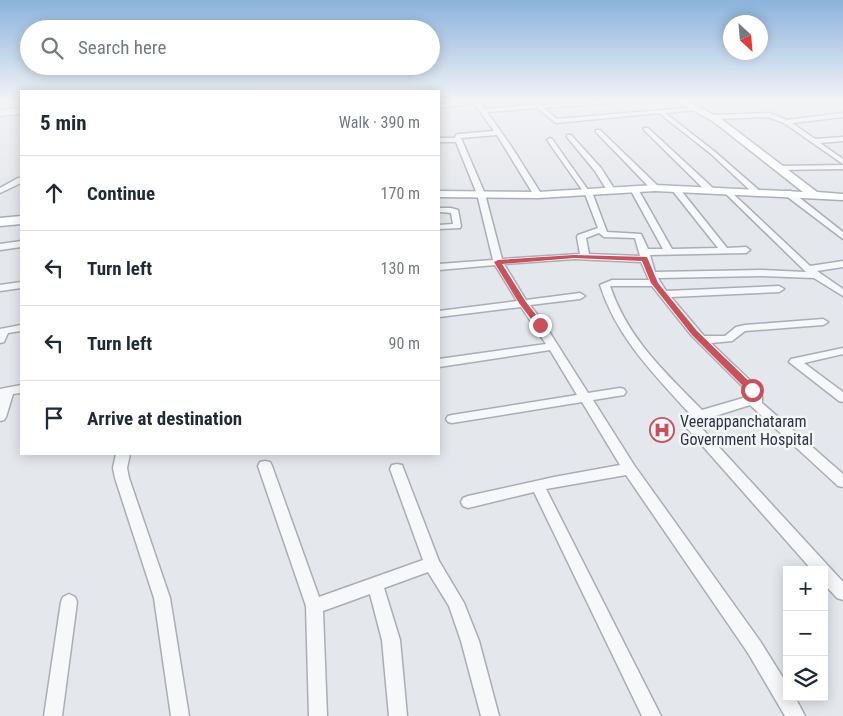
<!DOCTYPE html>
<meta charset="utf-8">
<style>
body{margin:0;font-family:"Roboto Condensed",sans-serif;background:#f2f2f3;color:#1f2937}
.controls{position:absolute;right:15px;bottom:15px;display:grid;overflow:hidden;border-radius:0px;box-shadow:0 2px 12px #0003}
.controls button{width:45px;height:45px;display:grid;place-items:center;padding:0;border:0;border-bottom:1px solid #e0e1e3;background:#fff;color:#1f2937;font:25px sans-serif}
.compass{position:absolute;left:723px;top:15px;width:45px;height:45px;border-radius:50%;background:#fff;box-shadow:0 2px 12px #0003;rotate:154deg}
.stop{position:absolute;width:15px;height:15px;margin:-11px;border:4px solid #ca5059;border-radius:50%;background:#fff}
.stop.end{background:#ca5059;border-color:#fff;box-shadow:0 1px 5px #0008}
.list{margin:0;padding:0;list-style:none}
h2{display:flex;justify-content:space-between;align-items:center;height:65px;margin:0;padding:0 20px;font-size:21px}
h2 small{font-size:16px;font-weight:400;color:#747a83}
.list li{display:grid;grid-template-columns:32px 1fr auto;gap:15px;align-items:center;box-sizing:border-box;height:75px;padding:0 20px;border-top:1px solid #e0e1e3}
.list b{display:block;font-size:19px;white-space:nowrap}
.list em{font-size:16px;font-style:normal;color:#747a83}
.icon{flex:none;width:28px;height:28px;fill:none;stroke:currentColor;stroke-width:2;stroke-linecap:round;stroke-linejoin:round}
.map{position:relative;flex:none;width:843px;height:716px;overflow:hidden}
.search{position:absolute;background:#fff;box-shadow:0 2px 12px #0003;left:20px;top:20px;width:420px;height:55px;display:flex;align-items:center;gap:12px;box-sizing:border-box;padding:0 18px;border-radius:28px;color:#747a83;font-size:19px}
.panel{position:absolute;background:#fff;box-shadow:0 2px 12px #0003;left:20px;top:90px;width:420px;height:365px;border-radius:0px}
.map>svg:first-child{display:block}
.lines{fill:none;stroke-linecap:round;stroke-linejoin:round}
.street-casing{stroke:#a9adb6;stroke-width:3}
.secondary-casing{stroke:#a9adb6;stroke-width:3}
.primary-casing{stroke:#a4aab7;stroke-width:2}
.street{fill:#f7f8fa;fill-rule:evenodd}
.secondary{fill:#fff;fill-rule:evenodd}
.primary{fill:#fff;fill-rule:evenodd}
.route{fill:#ca5059}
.labels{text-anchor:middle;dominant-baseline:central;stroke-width:5;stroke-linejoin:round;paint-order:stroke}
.poi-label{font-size:16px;fill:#2c3344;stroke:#f4f6f9;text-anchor:start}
</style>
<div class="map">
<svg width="843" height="716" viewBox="0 0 843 716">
<rect width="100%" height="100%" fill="#e4e7ec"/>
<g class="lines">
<defs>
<g id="street">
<path d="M464 101H479L485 109 534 105 529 101H535L540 105 614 101 611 103 544 108 557 119 697 107 698 108 695 110 665 113 714 151 761 192 754 194 710 153 659 113 556 123 537 108 487 112 511 146 542 195 535 197 497 135 461 138 485 194 502 259 580 254 577 237 578 235 598 228 585 194 547 140 550 138 552 139 588 190 592 192 607 232 641 234 648 249H663L630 189 634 187 638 189 672 249 718 248 672 190 676 188H679L727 248 746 247 750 250 746 253 650 255 655 272 761 270 806 272 726 194 725 192 729 190 810 266 843 261V267L817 271 843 289V296L814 278 761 276 658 278 666 291 779 286 784 289 779 292 671 297 704 336H725L736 327 745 325 823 319 828 322 823 325 745 331 732 341 711 343 757 387 762 396V403L843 474V487L838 486 750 405 696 422 843 582V600L837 598 824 584V570H812L685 426 683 423 687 416 690 414C654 374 617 338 600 285L612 280H649L641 262 574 259 504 264 526 300 580 293 585 296 580 299 530 305 545 325 588 393 620 388 624 389 626 392 624 395 593 400 634 465 760 641 787 684V697H795L805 716H785L748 653 626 475 546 489 661 716H642L534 492 468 508 463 506 461 502 463 498 468 496 554 477 620 465 582 402 452 423 448 422 446 419 448 416 452 415 577 395 550 350 439 367V359L546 344 521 307 439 317V311L517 301 495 265 439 270V264L493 260 477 194 456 142H439V138H455L456 135 458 134 494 131 474 103 439 108V104ZM599 233 604 237 635 238 640 256 589 254 586 238ZM610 286H652L691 335 748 392 750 396 702 410C664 371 628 339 610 286Z"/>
<polygon points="839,101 843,101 843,103 840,102"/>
<polygon points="769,113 787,120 843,113 843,117 792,123 815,139 843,137 843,141 820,143 843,159 843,164 784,123 768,117 712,119 709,117 712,115"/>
<polygon points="644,128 648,128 714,189 714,193 708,193 644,130"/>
<polygon points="596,130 600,130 658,186 658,190 652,190 596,132"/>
<polygon points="567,135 571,135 601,168 615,190 614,192 608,192 595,171 567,137"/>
<polygon points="843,165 843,169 778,170 774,168 778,166"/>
<polygon points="18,178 21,178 21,183 0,193 0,188"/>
<polygon points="785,191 791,191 843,232 843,239 785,195"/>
<polygon points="439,208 451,208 458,210 461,226 460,228 439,229 439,225 453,224 451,213 439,212"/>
<polygon points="21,241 21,247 0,250 0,244"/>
<polygon points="21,282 21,288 0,291 0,285"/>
<polygon points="21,325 21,331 8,333 4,342 0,343 0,329"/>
<polygon points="843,348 843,354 804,363 843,392 843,402 839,401 789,362 791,359"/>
<polygon points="21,385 21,393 13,394 6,417 4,420 0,421 0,389"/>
<polygon points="116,454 130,454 127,468 129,478 170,598 189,716 171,716 154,598 115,478 113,468"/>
<polygon points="265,461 270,462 272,466 319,597 423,560 390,469 392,465 397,464 402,465 439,561 464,603 479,641 499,716 481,716 461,641 449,606 428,572 384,588 400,640 407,716 389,716 382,640 370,594 323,611 327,716 309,716 306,606 258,466 260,462"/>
<polygon points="69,594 75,597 77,602 62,716 44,716 61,602 63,597"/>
</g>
<g id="secondary">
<polygon points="677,101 687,101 720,118 817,192 843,194 843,200 655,191 538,198 439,197 439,191 538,192 655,185 803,192 714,122"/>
<polygon points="21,216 21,224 0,226 0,218"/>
</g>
<polygon id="primary" points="21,108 21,114 0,116 0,110"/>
</defs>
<!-- street casing -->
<use href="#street" class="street-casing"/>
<!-- secondary casing -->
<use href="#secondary" class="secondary-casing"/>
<!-- primary casing -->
<use href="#primary" class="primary-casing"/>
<!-- street -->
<use href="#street" class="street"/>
<!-- secondary -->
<use href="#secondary" class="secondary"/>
<!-- primary -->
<use href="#primary" class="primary"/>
</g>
<!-- sky -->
<linearGradient id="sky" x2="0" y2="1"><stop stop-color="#8bb3dc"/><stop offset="0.5" stop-color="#f3f4f6"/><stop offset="1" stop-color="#f3f4f6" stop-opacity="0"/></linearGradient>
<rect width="843" height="201" fill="url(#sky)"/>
<!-- route -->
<polygon class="route" points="574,255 647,257 658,283 697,331 756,388 756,392 749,392 692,335 651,283 642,261 574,258 502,264 526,302 544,325 540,327 537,327 519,303 494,262 498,260"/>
<!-- icons -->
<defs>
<symbol id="hospital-ring" viewBox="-11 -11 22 22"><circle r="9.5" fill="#f4f6f9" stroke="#ca5059" stroke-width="1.5"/><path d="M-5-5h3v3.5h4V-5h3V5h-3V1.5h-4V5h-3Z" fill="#ca5059"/></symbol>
</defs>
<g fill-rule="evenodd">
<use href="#hospital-ring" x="648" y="416" width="28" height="28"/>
</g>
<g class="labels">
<!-- poi labels -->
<g class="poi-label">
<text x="680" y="421">Veerappanchataram<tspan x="680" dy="18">Government Hospital</tspan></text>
</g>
</g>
</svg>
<div class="controls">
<button>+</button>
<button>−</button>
<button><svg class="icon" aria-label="layers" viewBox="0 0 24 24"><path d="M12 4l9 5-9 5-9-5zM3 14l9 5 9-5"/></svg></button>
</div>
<svg class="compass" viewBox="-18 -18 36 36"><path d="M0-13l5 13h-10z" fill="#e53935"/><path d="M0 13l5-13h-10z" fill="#747a83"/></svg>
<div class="stop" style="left:752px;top:390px"></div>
<div class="stop end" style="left:540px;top:325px"></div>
<div class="search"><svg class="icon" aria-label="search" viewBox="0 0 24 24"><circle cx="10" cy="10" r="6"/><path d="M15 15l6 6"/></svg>Search here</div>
<section class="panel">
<h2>5 min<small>Walk · 390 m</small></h2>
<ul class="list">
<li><svg class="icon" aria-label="ahead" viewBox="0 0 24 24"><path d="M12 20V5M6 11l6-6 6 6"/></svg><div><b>Continue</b></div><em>170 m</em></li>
<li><svg class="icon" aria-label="left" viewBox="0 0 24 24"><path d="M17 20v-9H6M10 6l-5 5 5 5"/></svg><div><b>Turn left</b></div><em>130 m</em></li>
<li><svg class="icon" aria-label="left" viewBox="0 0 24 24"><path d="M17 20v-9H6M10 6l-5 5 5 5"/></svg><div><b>Turn left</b></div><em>90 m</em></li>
<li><svg class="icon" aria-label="arrive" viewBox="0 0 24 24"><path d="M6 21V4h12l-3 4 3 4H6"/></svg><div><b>Arrive at destination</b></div></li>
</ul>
</section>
</div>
